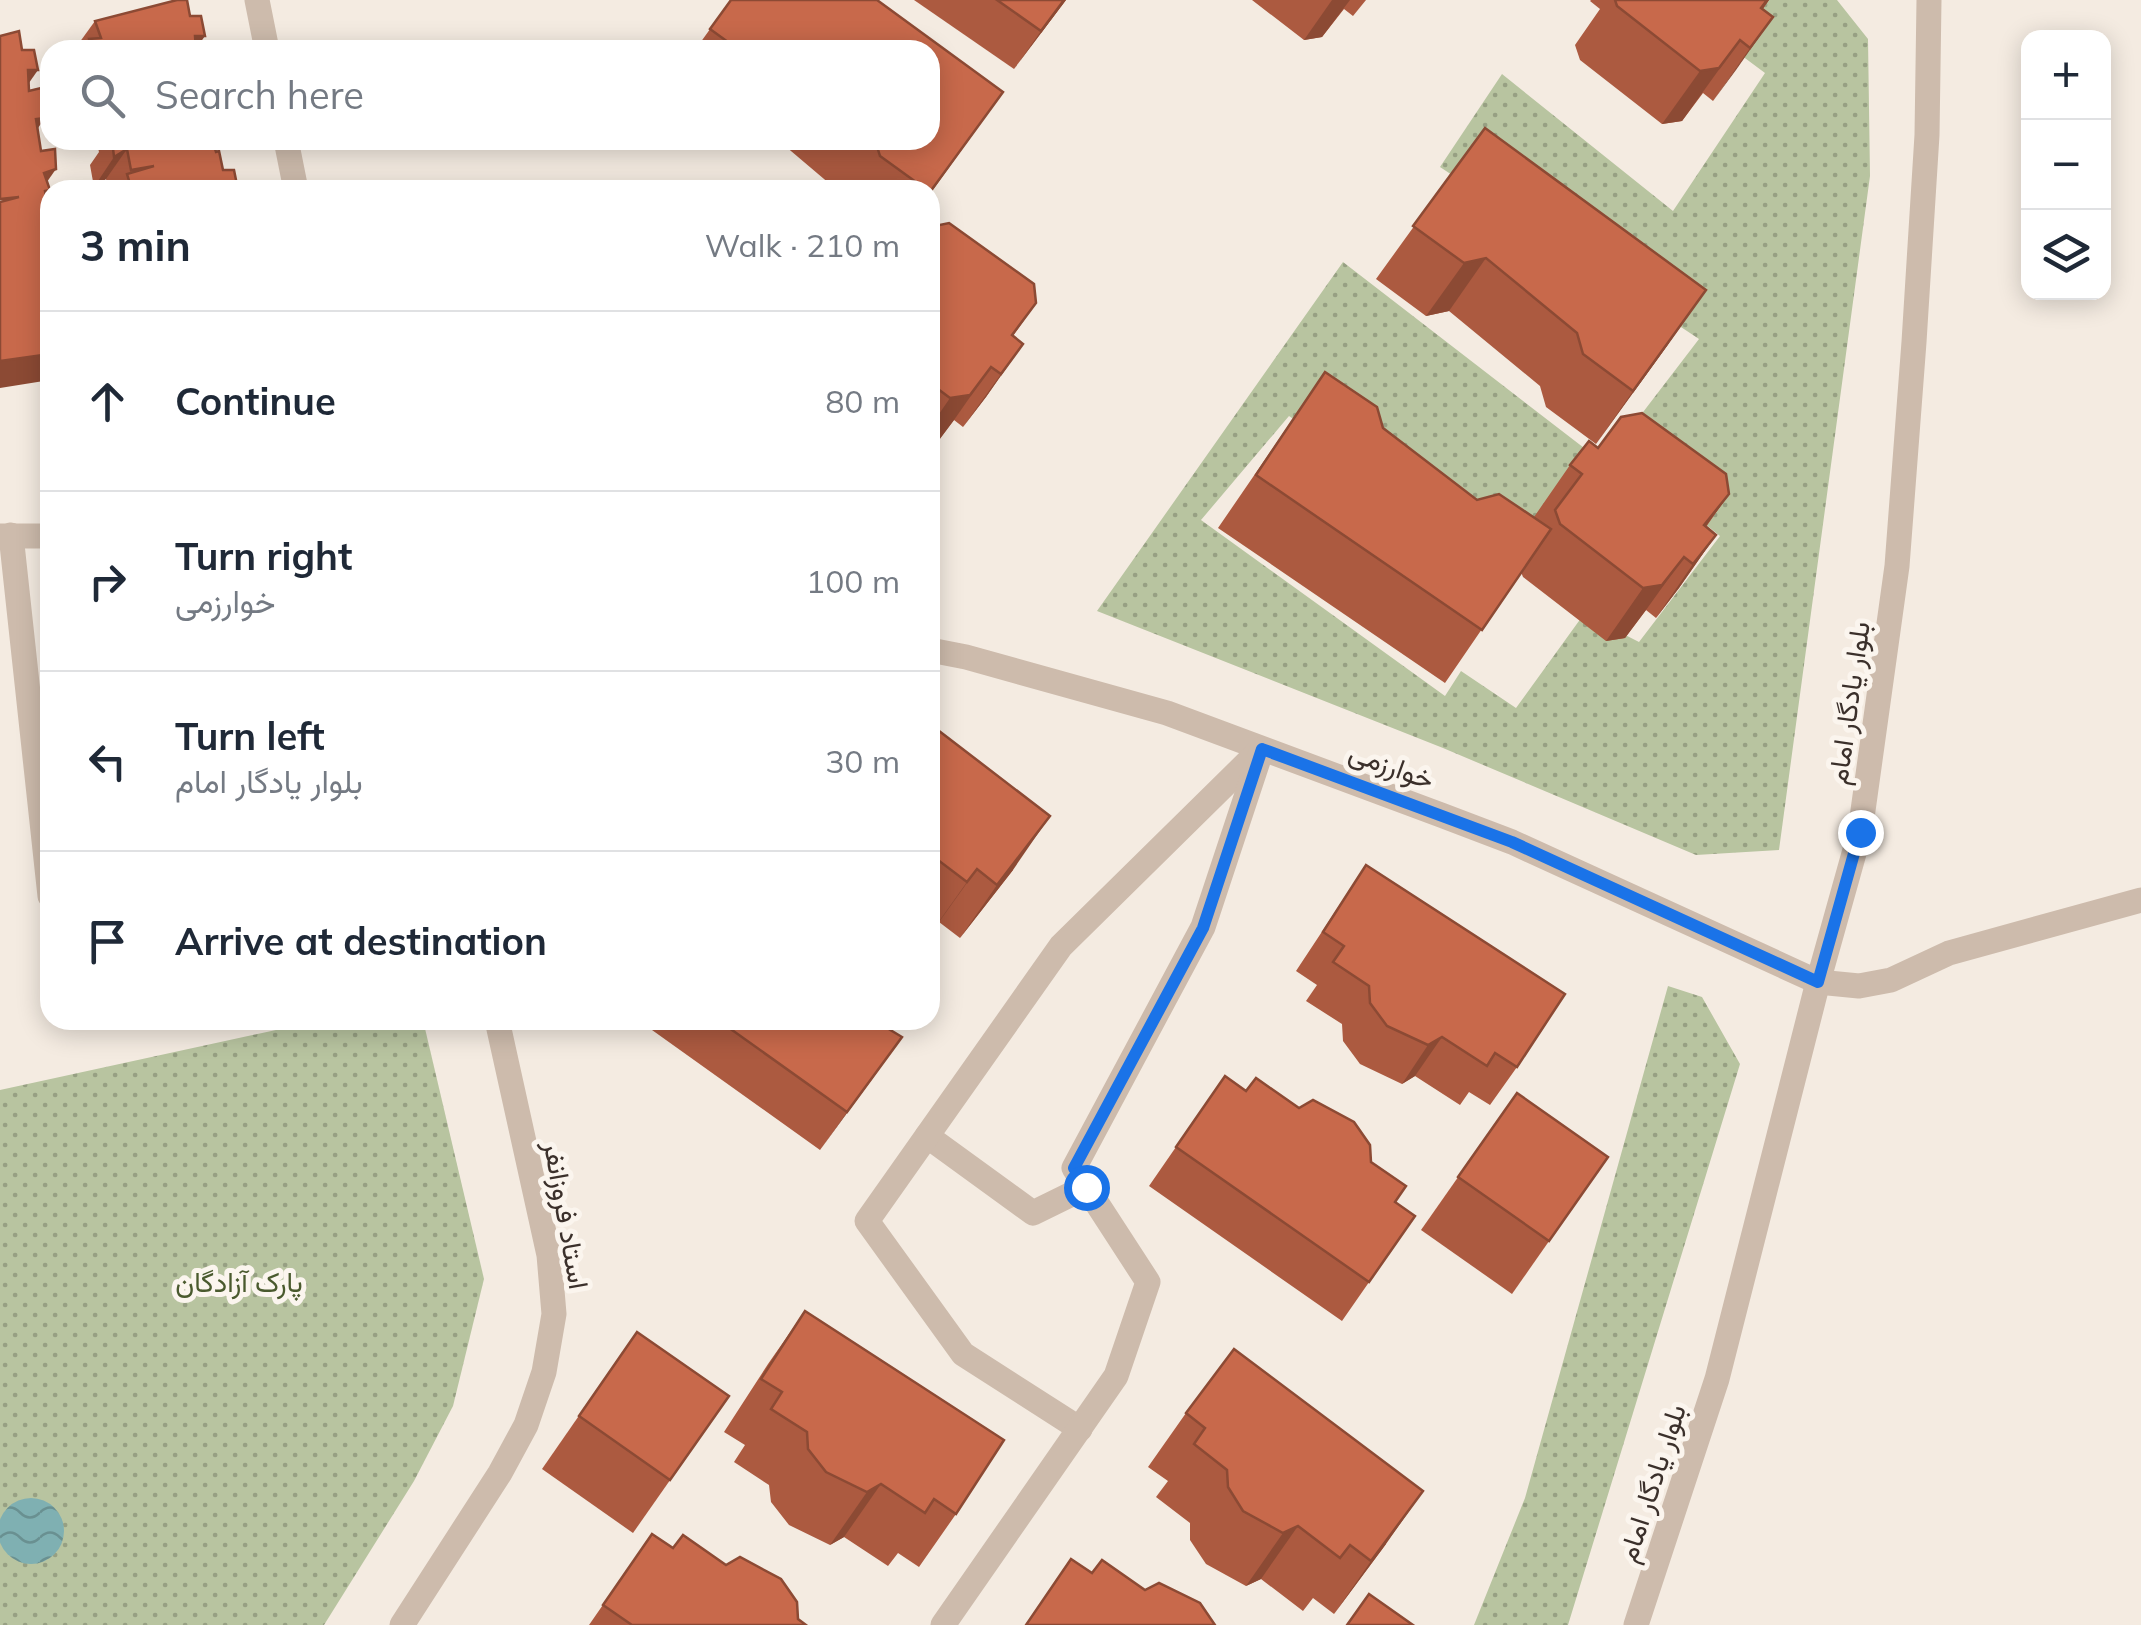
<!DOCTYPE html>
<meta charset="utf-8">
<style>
body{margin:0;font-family:Mulish,Vazirmatn,sans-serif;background:#f6f6f7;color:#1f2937}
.controls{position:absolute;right:30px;top:30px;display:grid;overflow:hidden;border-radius:20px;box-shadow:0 5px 25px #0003}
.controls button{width:90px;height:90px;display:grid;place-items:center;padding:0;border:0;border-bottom:2px solid #e0e1e3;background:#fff;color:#1f2937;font:50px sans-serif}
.stop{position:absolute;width:30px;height:30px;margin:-22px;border:8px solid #1a73e8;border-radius:50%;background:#fff}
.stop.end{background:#1a73e8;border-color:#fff;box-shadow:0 2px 10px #0008}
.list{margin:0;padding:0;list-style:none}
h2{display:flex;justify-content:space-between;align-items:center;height:130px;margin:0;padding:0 40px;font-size:42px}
h2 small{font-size:32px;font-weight:400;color:#747a83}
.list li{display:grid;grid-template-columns:65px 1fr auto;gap:30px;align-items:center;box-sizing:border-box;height:180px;padding:0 40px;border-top:2px solid #e0e1e3}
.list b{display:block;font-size:38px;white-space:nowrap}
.list p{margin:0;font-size:32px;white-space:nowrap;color:#747a83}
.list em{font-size:32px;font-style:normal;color:#747a83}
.icon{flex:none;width:55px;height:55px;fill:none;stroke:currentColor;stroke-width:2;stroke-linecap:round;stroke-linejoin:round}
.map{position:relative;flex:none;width:2141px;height:1625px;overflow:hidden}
.search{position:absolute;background:#fff;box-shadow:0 5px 25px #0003;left:40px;top:40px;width:900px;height:110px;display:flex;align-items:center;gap:25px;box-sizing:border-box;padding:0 35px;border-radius:30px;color:#747a83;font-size:38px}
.panel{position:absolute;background:#fff;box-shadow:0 5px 25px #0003;left:40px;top:180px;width:900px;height:850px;border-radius:30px}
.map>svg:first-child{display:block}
.park{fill:url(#park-dots)}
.water{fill:url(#water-waves)}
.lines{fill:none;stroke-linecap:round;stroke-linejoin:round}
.minor{stroke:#cdbbac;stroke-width:25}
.wall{fill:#ac5a40}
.shaded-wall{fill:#8c4a34}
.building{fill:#c8694b;stroke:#8c4a34;stroke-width:2.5}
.route{stroke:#1a73e8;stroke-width:12}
.labels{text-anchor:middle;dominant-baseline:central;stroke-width:10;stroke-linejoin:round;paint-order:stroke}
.street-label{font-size:28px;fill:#3b302b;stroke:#fbf5ee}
.park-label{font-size:28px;fill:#4a5a2e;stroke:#fbf5ee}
</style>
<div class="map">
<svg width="2141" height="1625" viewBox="0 0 2141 1625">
<defs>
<pattern id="park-dots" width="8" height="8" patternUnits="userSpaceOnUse" patternTransform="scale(2.5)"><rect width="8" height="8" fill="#b8c4a0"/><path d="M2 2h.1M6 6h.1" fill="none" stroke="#97a083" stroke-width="1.8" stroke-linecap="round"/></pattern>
<pattern id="water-waves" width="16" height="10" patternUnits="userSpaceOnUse" patternTransform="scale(2.5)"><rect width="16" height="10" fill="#7fb0b2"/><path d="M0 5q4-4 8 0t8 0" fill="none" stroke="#699091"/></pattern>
</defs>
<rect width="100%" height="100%" fill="#f4ebe1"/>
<!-- park -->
<g class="park">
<polygon points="1667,0 1837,0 1868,39 1870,176 1779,850 1696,855 1443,748 1097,611 1343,262 1588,451 1505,565 1289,416 1201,520 1445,696 1461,671 1516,708 1584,614 1639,642 1720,536 1614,450 1699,339 1440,167 1502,74 1673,211 1765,73"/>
<polygon points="1668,986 1702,997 1740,1064 1568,1625 1474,1625 1525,1498"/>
<polygon points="322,1020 423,1020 484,1279 453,1406 414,1481 324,1625 0,1625 0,1090"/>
</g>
<!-- water -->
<circle class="water" cx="31" cy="1531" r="33"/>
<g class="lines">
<!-- minor -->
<g class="minor">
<polyline points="257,0 267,50"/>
<polyline points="286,140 296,190"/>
<polyline points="11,535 50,896"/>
<polyline points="0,536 50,536"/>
<polyline points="930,650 966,657 1167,713 1441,815 1512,842 1818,982 1859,986 1891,980 1949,953 2141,900"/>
<polyline points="927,1136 1033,1213 1086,1187"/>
<polyline points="1080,1429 963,1354 867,1221 1061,946 1258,752"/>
<polyline points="402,1625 500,1473 526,1425 544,1372 554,1314 549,1255 497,1020"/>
<polyline points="943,1625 1116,1376 1148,1282 1074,1168 1203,927 1262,749"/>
<polyline points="1636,1625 1717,1379 1818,982 1860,832 1897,566 1914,342 1927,135 1929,0"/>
</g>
</g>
<!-- wall -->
<g class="wall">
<polygon points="731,0 877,0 1003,92 930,194 930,190 837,190 778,140 930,140 930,50 695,50"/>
<polygon points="914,0 1066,0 1014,69"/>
<polygon points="1252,0 1366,0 1353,16 1344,9 1322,37 1304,40"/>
<polygon points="1591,0 1769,0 1763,9 1773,17 1713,101 1703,93 1682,121 1662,124 1580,60 1575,45 1600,9 1590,1"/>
<polygon points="95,21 196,49 196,50 74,50"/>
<polygon points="1485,128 1669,343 1596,444 1546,407 1540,386 1449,311 1426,316 1376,279"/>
<polygon points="96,140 220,140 215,148 223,170 238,190 108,190 106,179 94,187 90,165 99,152"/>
<polygon points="930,227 1036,303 1013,336 1023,344 986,397 963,427 954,420 933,448 930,449"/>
<polygon points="1325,372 1383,428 1477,500 1534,517 1570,465 1598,448 1729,494 1706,527 1716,535 1679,588 1656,618 1646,610 1625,638 1606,641 1523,577 1521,572 1445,683 1218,528"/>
<polygon points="50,600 50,627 45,607"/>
<polygon points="930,724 1013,870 960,938 939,922 930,934"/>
<polygon points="1366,865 1517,1067 1490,1105 1469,1092 1460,1105 1415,1076 1402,1084 1360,1064 1343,1041 1342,1024 1306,1001 1317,985 1296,971"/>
<polygon points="638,1020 881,1020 879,1023 902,1037 820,1150"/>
<polygon points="1225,1076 1246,1091 1371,1162 1395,1202 1415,1216 1342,1321 1149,1186"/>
<polygon points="1517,1093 1608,1157 1512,1294 1421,1230"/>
<polygon points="805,1311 956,1514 919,1567 898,1553 888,1566 844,1537 830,1545 789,1525 771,1502 769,1485 734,1462 745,1445 724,1432 768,1364"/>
<polygon points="637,1332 729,1396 633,1533 542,1469"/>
<polygon points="1186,1413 1386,1544 1334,1614 1313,1598 1303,1611 1261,1579 1246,1586 1206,1564 1190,1540 1190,1523 1156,1497 1168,1481 1148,1467"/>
<polygon points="652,1534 673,1548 726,1565 806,1625 589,1625"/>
</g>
<!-- shaded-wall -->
<g class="shaded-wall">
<polygon points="1064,0 1066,0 1014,69 1041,31"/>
<polygon points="1332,0 1350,0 1322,37 1304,40"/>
<polygon points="1767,0 1769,0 1682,121 1662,124 1700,71"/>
<polygon points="1773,17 1736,70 1713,101 1750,48"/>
<polygon points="195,36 205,36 195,50"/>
<polygon points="28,70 38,70 17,100"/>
<polygon points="45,118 24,148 36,119"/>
<polygon points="127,149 106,179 94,187 114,157"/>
<polygon points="56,169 35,199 44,173"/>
<polygon points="1486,258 1449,311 1426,316 1464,263"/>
<polygon points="1706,290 1669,343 1596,444 1633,391"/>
<polygon points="1023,344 986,397 963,427 1001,374"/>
<polygon points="50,354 50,380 0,388 0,361"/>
<polygon points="991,367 954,420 933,448 930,449 930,427 950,398"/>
<polygon points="1729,494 1646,610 1625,638 1606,641 1643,588 1704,525"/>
<polygon points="1716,535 1679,588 1656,618 1693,564"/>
<polygon points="1050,816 1013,870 960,938 997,885"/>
<polygon points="977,869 939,922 930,934 967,882"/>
<polygon points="902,1037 875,1075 820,1150 847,1112"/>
<polygon points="1442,1037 1415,1076 1402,1084 1428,1045"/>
<polygon points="881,1484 844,1537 830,1545 867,1492"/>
<polygon points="1423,1491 1386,1544 1334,1614 1371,1561"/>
<polygon points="1298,1526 1261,1579 1246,1586 1283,1533"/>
</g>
<!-- building -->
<g class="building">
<polygon points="177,0 187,0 190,16 201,16 205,36 195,36 196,50 91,50 89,39 101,38 95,21"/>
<polygon points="731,0 877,0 1003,92 930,192 930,190 927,190 880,156 875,140 930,140 930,50 739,50 710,29"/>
<polygon points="997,0 1064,0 1041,31"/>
<polygon points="1615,0 1767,0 1761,8 1773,17 1750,48 1740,40 1719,68 1700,71 1617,6"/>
<polygon points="19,31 22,50 34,50 38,70 28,70 29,91 41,88 45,118 36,119 41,151 55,149 56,169 44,173 50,190 45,191 48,210 50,210 50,354 0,361 0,202 19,197 0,199 0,36"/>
<polygon points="1485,128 1706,290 1633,391 1583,354 1577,333 1486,258 1464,263 1413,226"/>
<polygon points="112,140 212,140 216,152 219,151 223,170 234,170 238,190 132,190 127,174 154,166 131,170 127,149 114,157"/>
<polygon points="615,182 626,190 609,190"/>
<polygon points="949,223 1034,284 1036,303 1012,335 1023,344 1001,374 991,367 970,395 950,398 930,383 930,227"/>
<polygon points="1325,372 1377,407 1383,428 1477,500 1499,494 1551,529 1482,630 1256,475"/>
<polygon points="1642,413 1726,474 1729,494 1704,525 1716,535 1693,564 1684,557 1662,585 1643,588 1560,524 1555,510 1582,474 1570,465 1589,441 1598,448 1621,417"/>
<polygon points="930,724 1050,816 997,885 977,869 967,882 930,854"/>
<polygon points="1366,865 1565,994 1517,1067 1495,1053 1487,1066 1442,1037 1428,1045 1387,1026 1370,1003 1369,986 1333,962 1344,946 1323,932"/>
<polygon points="718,1020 881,1020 879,1023 902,1037 847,1112"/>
<polygon points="1225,1076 1246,1091 1256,1078 1299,1108 1313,1100 1354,1122 1370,1145 1371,1162 1406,1186 1395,1202 1415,1216 1369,1282 1176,1147"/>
<polygon points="1517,1093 1608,1157 1549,1241 1458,1177"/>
<polygon points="805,1311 1004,1440 956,1514 934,1499 925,1513 881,1484 867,1492 826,1472 808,1449 807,1432 771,1409 782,1392 761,1379"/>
<polygon points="637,1332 729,1396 670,1480 579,1416"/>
<polygon points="1234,1349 1423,1491 1371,1561 1350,1545 1340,1558 1298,1526 1283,1533 1243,1511 1228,1487 1227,1470 1194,1444 1205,1428 1186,1413"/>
<polygon points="652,1534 673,1548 683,1535 726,1565 740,1557 781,1579 797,1602 798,1619 806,1625 632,1625 603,1605"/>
<polygon points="1071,1559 1092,1573 1102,1560 1145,1590 1159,1583 1200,1603 1215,1625 1026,1625"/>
<polygon points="1369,1594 1413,1625 1347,1625"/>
</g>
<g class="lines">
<!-- route -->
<polyline class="route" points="1086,1187 1074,1168 1203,928 1262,749 1512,842 1818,982 1860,832"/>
</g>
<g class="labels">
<!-- street labels -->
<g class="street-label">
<text transform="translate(1848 703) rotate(-82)">بلوار یادگار امام</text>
<text transform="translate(1392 765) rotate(20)">خوارزمی</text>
<text transform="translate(567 1215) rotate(80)">استاد فروزانفر</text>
<text transform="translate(1651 1483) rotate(-72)">بلوار یادگار امام</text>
</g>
<!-- park labels -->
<g class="park-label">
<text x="239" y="1281">پارک آزادگان</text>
</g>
</g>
</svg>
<div class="controls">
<button>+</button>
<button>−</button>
<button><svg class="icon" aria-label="layers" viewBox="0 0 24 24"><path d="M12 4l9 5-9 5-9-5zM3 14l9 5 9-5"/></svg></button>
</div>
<div class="stop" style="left:1086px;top:1187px"></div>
<div class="stop end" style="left:1860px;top:832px"></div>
<div class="search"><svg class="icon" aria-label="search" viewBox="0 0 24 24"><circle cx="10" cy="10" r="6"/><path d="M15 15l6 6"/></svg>Search here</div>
<section class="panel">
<h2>3 min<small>Walk · 210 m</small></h2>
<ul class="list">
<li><svg class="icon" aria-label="ahead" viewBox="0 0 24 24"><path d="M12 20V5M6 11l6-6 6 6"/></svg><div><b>Continue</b></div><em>80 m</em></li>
<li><svg class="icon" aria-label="right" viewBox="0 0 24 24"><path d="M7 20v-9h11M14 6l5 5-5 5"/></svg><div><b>Turn right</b><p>خوارزمی</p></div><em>100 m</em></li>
<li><svg class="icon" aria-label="left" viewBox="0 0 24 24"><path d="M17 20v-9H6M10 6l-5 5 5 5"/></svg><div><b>Turn left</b><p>بلوار یادگار امام</p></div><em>30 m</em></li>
<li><svg class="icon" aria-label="arrive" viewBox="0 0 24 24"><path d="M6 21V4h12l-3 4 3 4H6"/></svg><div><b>Arrive at destination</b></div></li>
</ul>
</section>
</div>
